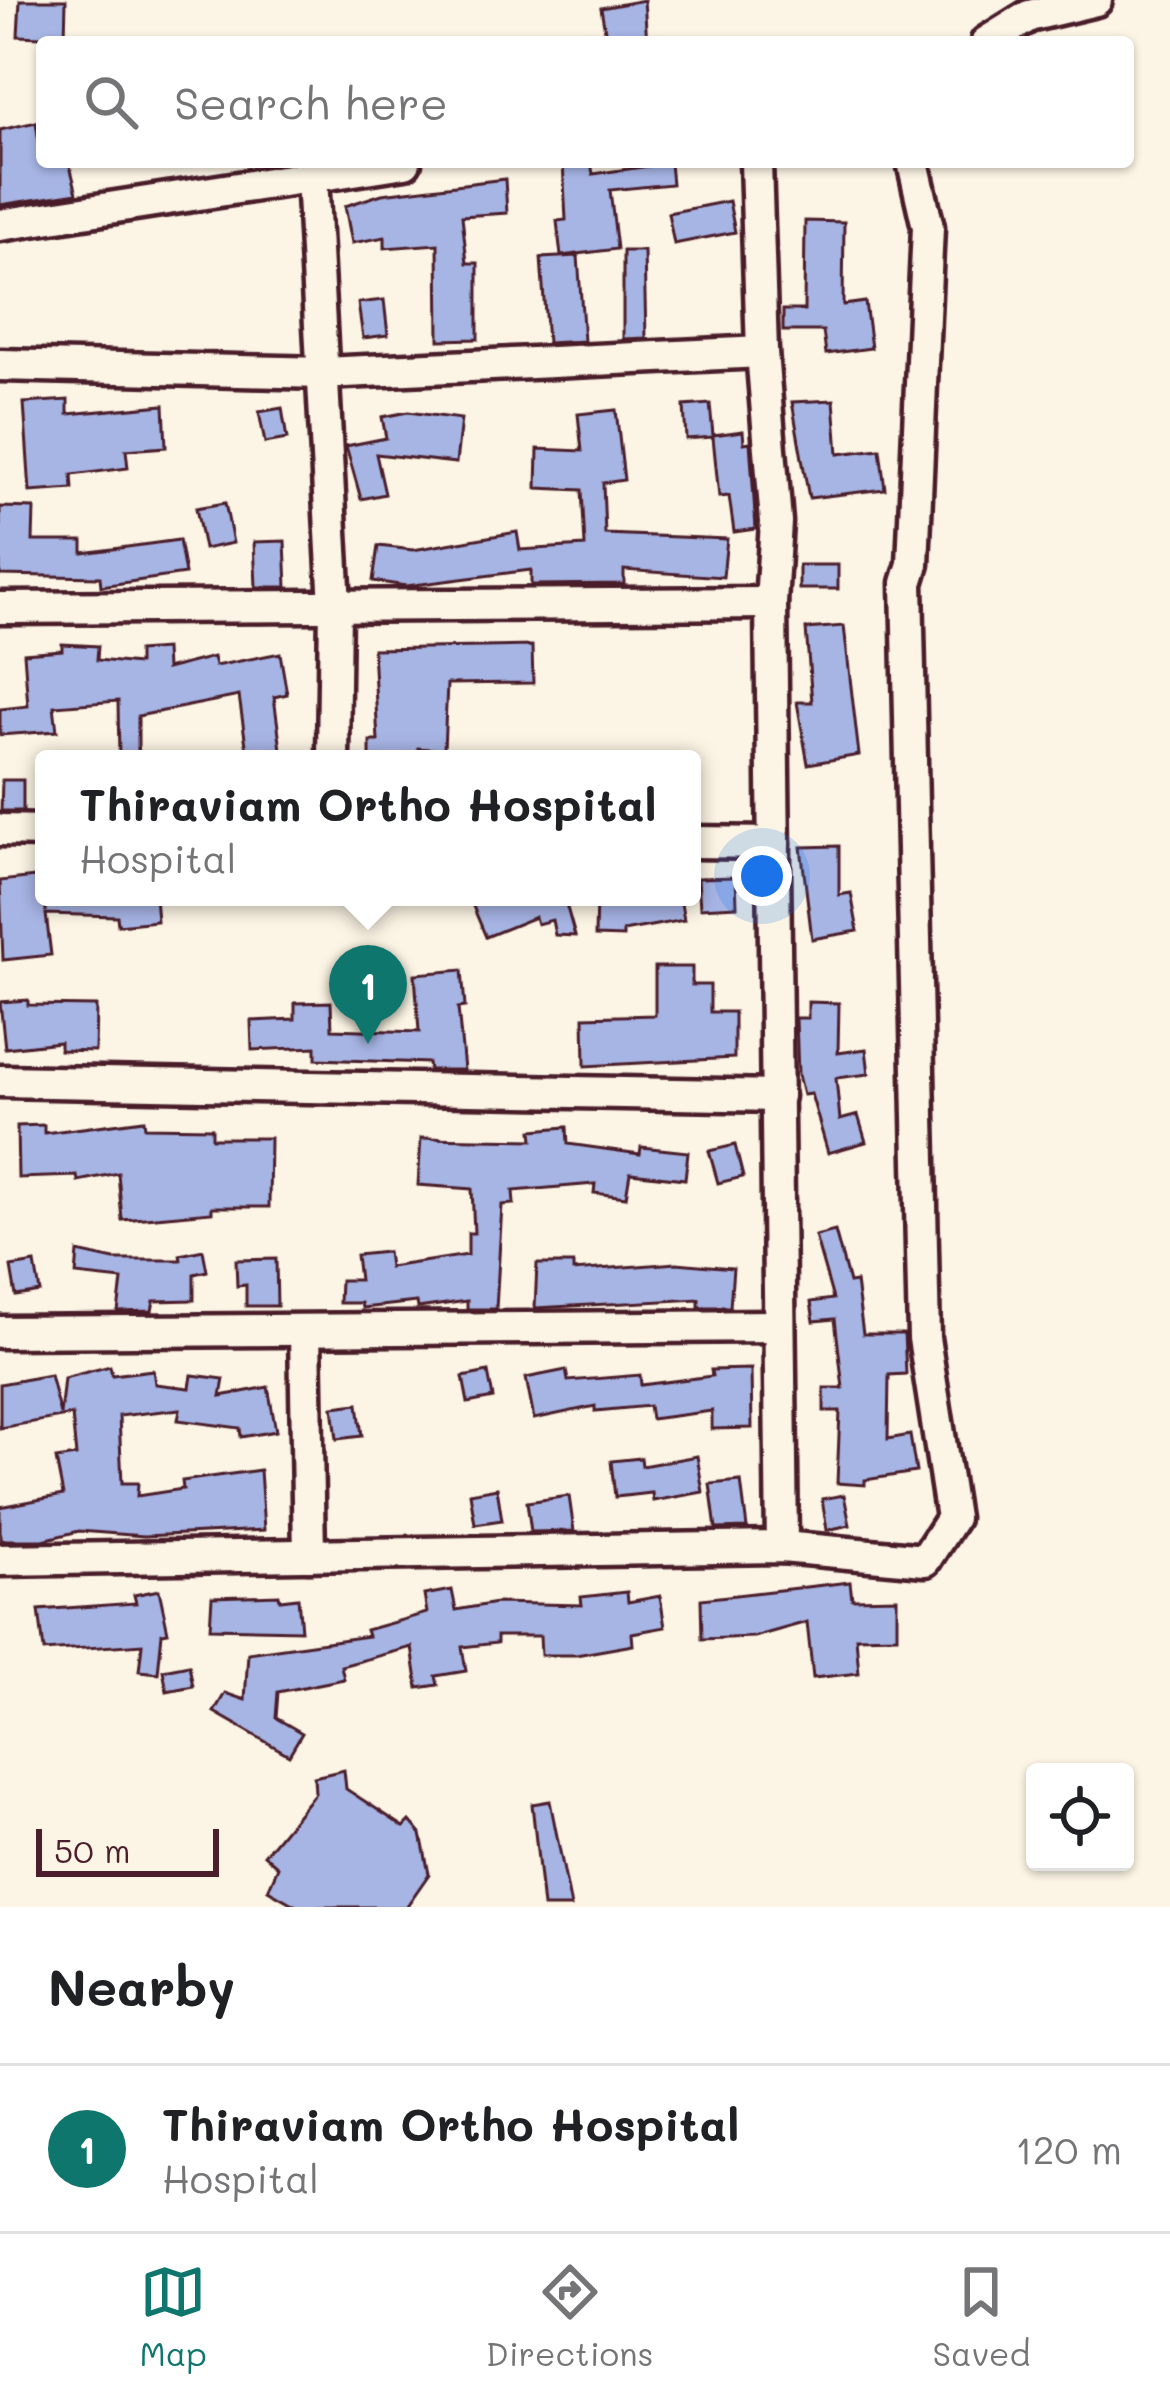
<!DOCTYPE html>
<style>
body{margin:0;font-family:Mali,sans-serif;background:#f6f6f6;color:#202124}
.controls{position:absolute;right:36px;bottom:36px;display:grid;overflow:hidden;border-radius:12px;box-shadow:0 3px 9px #0004}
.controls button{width:108px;height:108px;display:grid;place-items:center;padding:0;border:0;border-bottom:3px solid #e0e0e0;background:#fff;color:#202124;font:60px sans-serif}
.scale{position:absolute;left:36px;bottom:30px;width:183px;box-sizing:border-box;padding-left:12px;border:6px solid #4a1f2b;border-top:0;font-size:33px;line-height:42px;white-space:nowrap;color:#4a1f2b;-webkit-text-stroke:9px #fcf5e5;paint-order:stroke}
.you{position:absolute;left:762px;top:876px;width:42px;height:42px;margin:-30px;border:9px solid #fff;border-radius:50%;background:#1a73e8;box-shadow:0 0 0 18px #1a73e833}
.badge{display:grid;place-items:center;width:78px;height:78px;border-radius:50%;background:#0f766e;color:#fff;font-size:39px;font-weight:700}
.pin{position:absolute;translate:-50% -99px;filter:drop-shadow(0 3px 6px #0008)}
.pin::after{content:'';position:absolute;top:63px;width:42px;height:36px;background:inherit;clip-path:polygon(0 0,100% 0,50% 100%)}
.popup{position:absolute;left:35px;top:750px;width:666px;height:156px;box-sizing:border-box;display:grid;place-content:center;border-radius:12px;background:#fff;filter:drop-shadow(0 3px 9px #0005);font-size:39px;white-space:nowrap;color:#757577}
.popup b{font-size:45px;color:#202124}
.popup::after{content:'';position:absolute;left:50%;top:100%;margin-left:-24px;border:24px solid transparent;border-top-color:#fff}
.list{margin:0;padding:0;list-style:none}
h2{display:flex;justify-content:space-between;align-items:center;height:156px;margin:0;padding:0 48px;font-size:51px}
h2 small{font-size:39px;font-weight:400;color:#757577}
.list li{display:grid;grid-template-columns:78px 1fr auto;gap:36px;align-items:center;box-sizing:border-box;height:168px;padding:0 48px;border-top:3px solid #e0e0e0}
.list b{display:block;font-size:45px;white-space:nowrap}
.list p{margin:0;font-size:39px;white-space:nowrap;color:#757577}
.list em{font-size:39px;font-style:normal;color:#757577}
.icon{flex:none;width:66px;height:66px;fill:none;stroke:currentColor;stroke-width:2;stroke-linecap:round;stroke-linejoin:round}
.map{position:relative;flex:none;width:1170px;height:1907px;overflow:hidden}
.search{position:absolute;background:#fff;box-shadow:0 3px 9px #0004;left:36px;right:36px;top:36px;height:132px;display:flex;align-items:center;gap:30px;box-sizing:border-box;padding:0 42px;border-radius:12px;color:#757577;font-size:45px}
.sheet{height:324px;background:#fff}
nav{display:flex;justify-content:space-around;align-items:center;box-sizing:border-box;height:168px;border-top:3px solid #e0e0e0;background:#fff;font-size:33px;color:#757577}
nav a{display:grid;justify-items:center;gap:6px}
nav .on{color:#0f766e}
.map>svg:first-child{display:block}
.building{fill:#a7b5e5;stroke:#4a1f2b;stroke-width:3}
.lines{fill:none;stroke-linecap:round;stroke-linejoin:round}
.minor-casing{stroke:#4a1f2b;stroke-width:39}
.minor{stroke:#fcf5e5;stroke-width:30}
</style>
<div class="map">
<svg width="1170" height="1907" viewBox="0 0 1170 1907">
<rect width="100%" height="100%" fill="#fcf5e5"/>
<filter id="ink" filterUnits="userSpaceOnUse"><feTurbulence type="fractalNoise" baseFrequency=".00833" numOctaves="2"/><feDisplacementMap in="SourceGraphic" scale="24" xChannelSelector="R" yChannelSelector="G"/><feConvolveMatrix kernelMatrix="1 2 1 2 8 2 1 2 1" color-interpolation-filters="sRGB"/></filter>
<g filter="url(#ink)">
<!-- building -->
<g class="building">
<polygon points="20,0 66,0 65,38 18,36"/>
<polygon points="644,0 647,42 607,42 601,8"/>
<polygon points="36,122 42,162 69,162 77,193 0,205 0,130"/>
<polygon points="563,162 591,162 593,174 670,163 672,184 610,190 617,249 561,256 557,221 566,220"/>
<polygon points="505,179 507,213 462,216 467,263 478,263 478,339 439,340 438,244 385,248 385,237 352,243 345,206 382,194"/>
<polygon points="729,201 735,232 674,244 668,213"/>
<polygon points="805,221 844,222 843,305 865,302 871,348 826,354 823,331 783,331 783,310 804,310"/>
<polygon points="623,251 644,251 646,338 623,339"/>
<polygon points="578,256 584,341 547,343 541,258"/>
<polygon points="384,300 388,335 363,338 358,303"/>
<polygon points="68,400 68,414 164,405 166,447 126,450 128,468 72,475 73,489 30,492 24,403"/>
<polygon points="834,400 838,454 880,449 885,489 809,498 792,402"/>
<polygon points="710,404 713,435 743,431 744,443 750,442 756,529 734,532 729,496 719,497 713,437 686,439 684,406"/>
<polygon points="282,408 287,439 265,443 259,412"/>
<polygon points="616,410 624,480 603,483 605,534 727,539 723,577 624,570 624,584 531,585 531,570 406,586 373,581 378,546 413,550 517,532 520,550 585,546 582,490 537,488 538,449 582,451 578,414"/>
<polygon points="408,412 461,419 456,463 376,454 385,494 361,499 346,446 386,438 382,417"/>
<polygon points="225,503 233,543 204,549 196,508"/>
<polygon points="0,507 34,508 33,541 83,541 83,553 179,540 185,574 101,586 100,577 0,575"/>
<polygon points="285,541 287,587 256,587 254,542"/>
<rect x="799" y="565" width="39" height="24"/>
<polygon points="844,626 859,755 808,764 797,702 812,702 806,629"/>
<polygon points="62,644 98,646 97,660 138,664 138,651 165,649 166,669 213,657 215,666 280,653 287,694 274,697 282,757 248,759 239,696 138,716 138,759 119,759 118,701 54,706 57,731 0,735 0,709 28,706 24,653 62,650"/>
<polygon points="532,646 533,683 447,684 444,750 418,748 418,759 370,759 370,741 378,741 373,649"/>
<polygon points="2,780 23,780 23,811 1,811"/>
<polygon points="839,846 839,895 851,893 858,931 812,939 801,847"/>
<polygon points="44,876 46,912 47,897 155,897 157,921 118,925 117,916 46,914 51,955 3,960 0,881"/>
<polygon points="736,877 737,906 700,908 698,878"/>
<polygon points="469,897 582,897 566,904 575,936 555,935 552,920 537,924 535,917 486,937"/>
<polygon points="596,897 680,897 684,920 623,931 623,937 595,936"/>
<polygon points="655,967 692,967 692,985 710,985 710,1012 734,1012 734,1058 585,1066 584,1017 655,1015"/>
<polygon points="462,970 465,1007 458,1008 464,1070 429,1070 428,1063 316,1059 316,1047 252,1050 251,1021 295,1019 295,1003 331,1002 332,1029 419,1032 415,974"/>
<polygon points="28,1000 28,1005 96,1006 95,1051 60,1050 60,1042 5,1048 0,1002"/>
<polygon points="808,1002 839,1003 838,1053 866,1049 869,1074 836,1078 840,1120 858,1115 866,1142 828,1153 811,1094 803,1095 798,1075 796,1018 808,1018"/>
<polygon points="144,1120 145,1127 212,1128 212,1138 270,1138 269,1207 212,1207 212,1212 122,1220 118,1173 78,1181 77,1176 18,1178 17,1126 44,1125 44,1133"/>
<polygon points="567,1127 568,1144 640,1154 641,1147 688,1152 685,1179 630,1173 626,1197 594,1193 595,1184 513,1191 514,1204 502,1205 496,1309 467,1309 467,1301 418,1308 417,1302 362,1308 361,1303 339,1303 340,1280 359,1280 356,1255 387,1252 389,1267 468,1255 468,1233 474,1233 472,1189 418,1185 421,1138 533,1140 532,1130"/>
<polygon points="735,1145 743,1177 718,1183 709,1151"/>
<polygon points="835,1231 849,1283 856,1282 863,1334 904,1334 906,1374 889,1375 888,1439 910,1435 916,1472 865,1480 865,1485 837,1483 840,1411 824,1411 824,1388 843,1388 835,1319 814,1321 811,1302 833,1299 815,1236"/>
<polygon points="203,1250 207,1271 194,1274 194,1300 154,1301 152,1311 118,1312 122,1280 76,1275 78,1252 114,1260 181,1260 180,1255"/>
<polygon points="276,1259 277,1306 246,1306 246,1285 237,1286 236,1260"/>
<polygon points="35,1263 40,1292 16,1296 11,1267"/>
<polygon points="677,1263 733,1268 730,1307 699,1307 699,1299 535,1308 537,1264 573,1264 573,1271"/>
<polygon points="110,1366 112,1375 153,1370 155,1384 190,1388 192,1375 224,1379 221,1396 268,1387 276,1431 241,1437 240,1428 178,1420 180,1409 119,1416 122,1483 138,1483 137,1496 183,1489 182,1481 260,1470 264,1530 144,1536 79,1531 43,1540 0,1540 0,1507 63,1495 56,1459 76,1456 72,1415 0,1428 0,1384 50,1375 60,1415 64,1378"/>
<polygon points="751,1369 752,1428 712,1429 712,1411 651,1419 649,1406 595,1411 595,1406 534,1419 526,1378 566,1370 568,1381 640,1375 641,1385 712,1376 711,1370"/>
<polygon points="488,1372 493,1398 468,1403 463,1377"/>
<polygon points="358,1404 362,1436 337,1439 333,1407"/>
<polygon points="697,1456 703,1492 653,1501 652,1493 615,1497 611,1461 641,1458 642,1466"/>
<polygon points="741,1481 747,1528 716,1529 710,1484"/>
<polygon points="497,1488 502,1520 475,1524 470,1493"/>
<polygon points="844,1495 850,1525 827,1530 822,1499"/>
<polygon points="569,1496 574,1531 531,1532 527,1502"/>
<polygon points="850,1582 852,1599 897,1598 897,1636 856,1637 859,1673 813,1678 807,1622 754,1637 702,1639 701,1599"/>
<polygon points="159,1590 168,1632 162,1633 158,1673 139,1671 142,1644 44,1651 39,1610 136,1603 134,1595"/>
<polygon points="452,1590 456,1610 496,1603 582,1605 581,1597 627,1592 628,1602 660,1596 665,1627 632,1633 633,1645 576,1655 541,1655 540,1636 497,1636 497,1643 462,1647 466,1671 436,1676 438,1685 418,1688 412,1647 341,1666 344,1679 278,1692 276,1718 302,1733 289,1755 214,1712 225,1693 245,1700 248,1653 368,1636 366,1630 427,1613 424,1595"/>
<polygon points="279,1595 280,1600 298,1598 301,1630 210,1628 212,1597"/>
<polygon points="189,1665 193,1686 167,1691 163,1670"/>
<polygon points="344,1770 346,1789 404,1827 410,1821 421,1834 429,1874 406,1907 298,1907 268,1890 278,1867 264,1855 315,1793 314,1777"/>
<polygon points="550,1801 571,1907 543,1907 532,1804"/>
</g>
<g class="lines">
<defs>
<g id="minor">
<polyline points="987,42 1029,16 1096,0"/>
<polyline points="312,176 335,606 333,759"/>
<polyline points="0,225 405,162"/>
<polyline points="762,352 776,522 771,603 782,1547"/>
<polyline points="0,365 324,373 762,352 756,162"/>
<polyline points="0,608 771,603"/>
<polyline points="0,830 44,831"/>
<polyline points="692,842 774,843"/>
<polyline points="0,1081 778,1096"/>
<polyline points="0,1332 779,1326"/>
<polyline points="305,1332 309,1555"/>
<polyline points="0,1560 782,1547 925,1560 952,1518 924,1338 907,583 913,564 928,227 913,162"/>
</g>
</defs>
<!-- minor casing -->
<use href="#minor" class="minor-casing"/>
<!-- minor -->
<use href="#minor" class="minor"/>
</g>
</g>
</svg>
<div class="controls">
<button><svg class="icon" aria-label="locate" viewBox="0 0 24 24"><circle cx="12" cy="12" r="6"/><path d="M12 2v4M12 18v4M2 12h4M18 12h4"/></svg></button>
</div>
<div class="scale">50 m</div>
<div class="you"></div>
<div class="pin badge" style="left:368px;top:1044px">1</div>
<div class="popup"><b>Thiraviam Ortho Hospital</b>Hospital</div>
<div class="search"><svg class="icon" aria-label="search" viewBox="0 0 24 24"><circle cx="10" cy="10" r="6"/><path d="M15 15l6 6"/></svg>Search here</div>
</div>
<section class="sheet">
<h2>Nearby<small></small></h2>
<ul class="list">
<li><span class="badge">1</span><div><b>Thiraviam Ortho Hospital</b><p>Hospital</p></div><em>120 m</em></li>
</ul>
</section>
<nav>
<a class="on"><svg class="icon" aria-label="map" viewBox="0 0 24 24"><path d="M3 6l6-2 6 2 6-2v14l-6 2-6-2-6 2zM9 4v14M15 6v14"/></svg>Map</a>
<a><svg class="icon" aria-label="directions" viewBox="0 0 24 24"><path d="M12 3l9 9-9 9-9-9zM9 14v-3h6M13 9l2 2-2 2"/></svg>Directions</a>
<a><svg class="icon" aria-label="saved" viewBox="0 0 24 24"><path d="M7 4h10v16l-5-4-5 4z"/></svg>Saved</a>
</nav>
